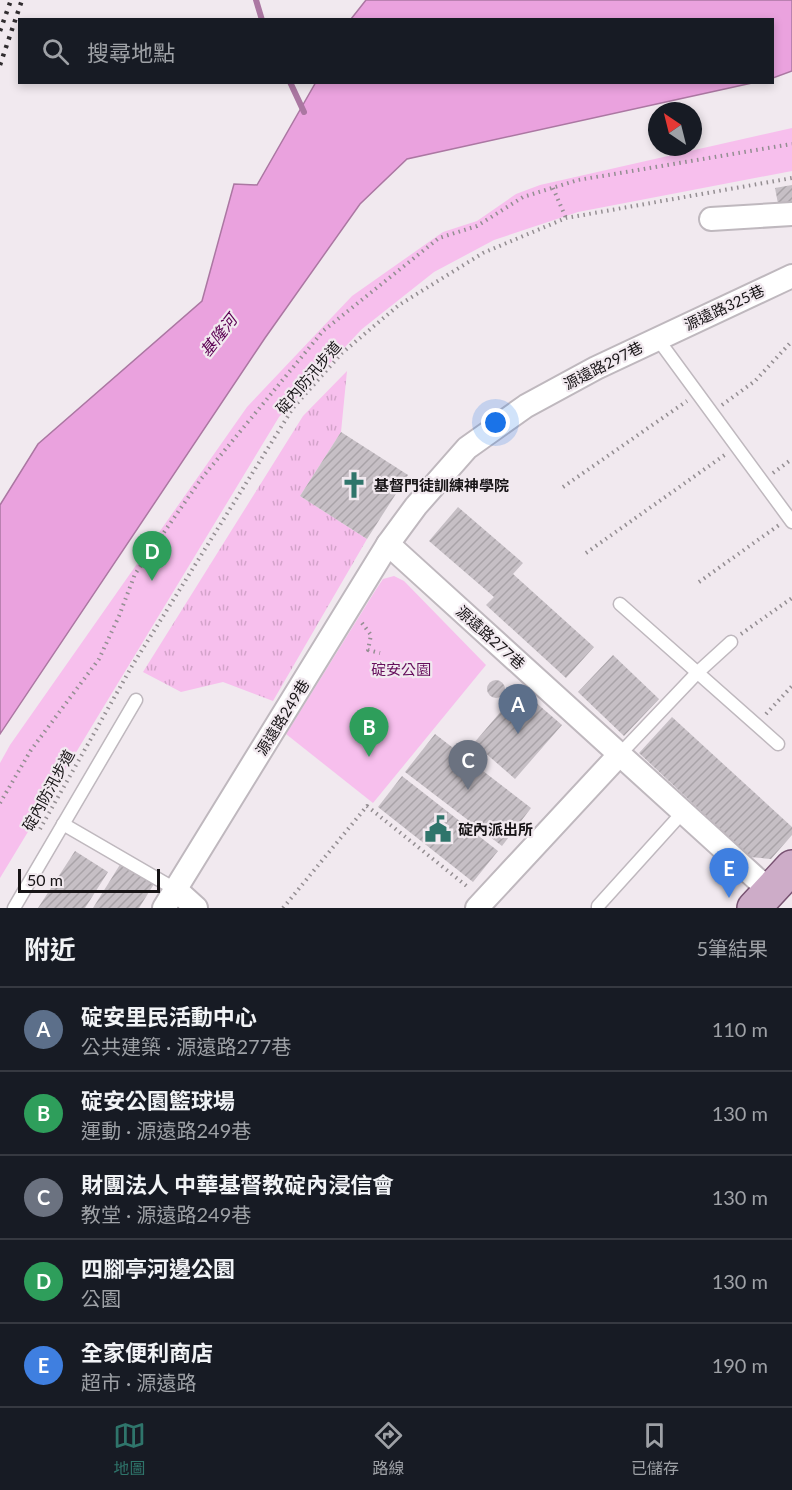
<!DOCTYPE html>
<html lang="zh-TW">
<meta charset="utf-8">
<style>
body{margin:0;font-family:Lato,"Noto Sans TC",sans-serif;background:#242831;color:#f1f3f6}
.compass{position:absolute;left:648px;top:102px;width:54px;height:54px;border-radius:50%;background:#171b24;box-shadow:0 3px 9px #0003;rotate:325deg}
.scale{position:absolute;left:18px;bottom:15px;width:142px;box-sizing:border-box;padding-left:6px;border:3px solid #171416;border-top:0;font-size:16px;line-height:21px;white-space:nowrap;color:#171416;-webkit-text-stroke:4px #f1e9ef;paint-order:stroke}
.you{position:absolute;left:496px;top:423px;width:21px;height:21px;margin:-15px;border:4px solid #fff;border-radius:50%;background:#1a73e8;box-shadow:0 0 0 9px #1a73e833}
.badge{display:grid;place-items:center;width:39px;height:39px;border-radius:50%;background:#2f756b;color:#fff;font-size:20px;font-weight:700}
.pin{position:absolute;translate:-50% -50px;filter:drop-shadow(0 2px 3px #0008)}
.pin::after{content:'';position:absolute;top:32px;width:21px;height:18px;background:inherit;clip-path:polygon(0 0,100% 0,50% 100%)}
.list{margin:0;padding:0;list-style:none}
h2{display:flex;justify-content:space-between;align-items:center;height:78px;margin:0;padding:0 24px;font-size:26px}
h2 small{font-size:20px;font-weight:400;color:#9ea1a6}
.list li{display:grid;grid-template-columns:39px 1fr auto;gap:18px;align-items:center;box-sizing:border-box;height:84px;padding:0 24px;border-top:2px solid #363941}
.list b{display:block;font-size:22px;white-space:nowrap}
.list p{margin:0;font-size:20px;white-space:nowrap;color:#9ea1a6}
.list em{font-size:20px;font-style:normal;color:#9ea1a6}
.icon{flex:none;width:33px;height:33px;fill:none;stroke:currentColor;stroke-width:2;stroke-linecap:round;stroke-linejoin:round}
.map{position:relative;flex:none;width:792px;height:908px;overflow:hidden}
.search{position:absolute;background:#171b24;box-shadow:0 3px 9px #0003;left:18px;right:18px;top:18px;height:66px;display:flex;align-items:center;gap:15px;box-sizing:border-box;padding:0 21px;border-radius:0px;color:#9ea1a6;font-size:22px}
.sheet{height:498px;background:#171b24}
nav{display:flex;justify-content:space-around;align-items:center;box-sizing:border-box;height:84px;border-top:2px solid #363941;background:#171b24;font-size:16px;color:#9ea1a6}
nav a{display:grid;justify-items:center;gap:3px}
nav .on{color:#2f756b}
.map>svg:first-child{display:block}
.grass{fill:url(#grass-tufts)}
.green{fill:#f7bfed}
.water{fill:#eaa2de;stroke:#ab77a2;stroke-width:1.5}
.lines{fill:none;stroke-linecap:round;stroke-linejoin:round}
.stream{stroke:#ab77a2;stroke-width:6}
.building{fill:url(#building-hatch)}
.service-casing{stroke:#bfb8be;stroke-width:15}
.minor-casing{stroke:#bfb8be;stroke-width:26}
.primary-casing{stroke:#785372;stroke-width:36}
.path{stroke:#948e92;stroke-width:4;stroke-dasharray:1.5 4.5;stroke-linecap:butt}
.service{stroke:#fff;stroke-width:12}
.minor{stroke:#fff;stroke-width:22}
.primary{stroke:#cdacc8;stroke-width:33}
.rail{stroke:#312d30;stroke-width:4.5;stroke-dasharray:3 6;stroke-linecap:butt}
.labels{text-anchor:middle;dominant-baseline:central;stroke-width:4.5;stroke-linejoin:round;paint-order:stroke}
.street-label{font-size:15px;fill:#171416;stroke:#f1e9ef}
.poi-label{font-size:15px;font-weight:bold;fill:#171416;stroke:#f1e9ef;text-anchor:start}
.park-label{font-size:15px;fill:#66105d;stroke:#f1e9ef}
.water-label{font-size:16px;font-style:italic;fill:#5b0053;stroke:#f1e9ef}
</style>
<div class="map">
<svg width="792" height="908" viewBox="0 0 792 908">
<defs>
<pattern id="grass-tufts" width="24" height="20" patternUnits="userSpaceOnUse" patternTransform="scale(1.5)"><rect width="24" height="20" fill="#f7bfed"/><path d="M3 7l-1-3M5 7V3M7 7l1-3M15 17l-1-3M17 17v-4M19 17l1-3" fill="none" stroke="#d3a3ca"/></pattern>
<pattern id="building-hatch" width="6" height="6" patternUnits="userSpaceOnUse" patternTransform="scale(1.5)"><rect width="6" height="6" fill="#c6bfc5"/><path d="M-1 1l2-2M0 6l6-6M5 7l2-2" fill="none" stroke="#a9a3a8"/></pattern>
</defs>
<rect width="100%" height="100%" fill="#f1e9ef"/>
<!-- grass -->
<polygon class="grass" points="347,371 341,432 300,496 367,539 273,701 223,682 181,692 143,672 303,416"/>
<!-- green -->
<g class="green">
<polygon points="792,128 792,171 578,212 494,240 434,272 362,329 279,417 0,878 0,763 10,745 247,407 352,296 443,232 477,221 516,194 540,185"/>
<polygon points="394,576 404,581 486,665 373,803 286,734 375,591 383,579"/>
</g>
<!-- water -->
<g class="water">
<polygon points="366,0 792,0 792,71 773,78 772,20 351,19"/>
<polygon points="316,82 752,83 407,159 360,204 265,338 0,734 0,505 38,444 202,301 234,184 257,185"/>
</g>
<g class="lines">
<!-- stream -->
<g class="stream">
<polyline points="256,0 262,20"/>
<polyline points="290,82 304,112"/>
</g>
</g>
<!-- building -->
<g class="building">
<polygon points="792,185 792,212 780,214 775,188"/>
<polygon points="341,432 408,475 367,539 300,496"/>
<polygon points="458,507 523,563 513,574 594,647 566,678 486,605 494,597 429,541"/>
<polygon points="613,655 659,699 624,736 578,692"/>
<circle cx="496" cy="689" r="9"/>
<polygon points="520,689 562,725 515,779 474,743"/>
<polygon points="672,717 792,827 792,835 771,859 750,857 639,753"/>
<polygon points="435,734 531,808 502,846 405,772"/>
<polygon points="402,776 498,851 473,882 378,807"/>
<polygon points="75,851 108,872 85,908 38,908"/>
<polygon points="121,863 154,884 139,908 93,908"/>
</g>
<g class="lines">
<defs>
<g id="service">
<polyline points="657,338 792,522"/>
<polyline points="620,604 778,744"/>
<polyline points="620,754 697,673 731,642"/>
<polyline points="63,824 175,889"/>
<polyline points="14,908 136,700"/>
<polyline points="598,908 598,906 683,812"/>
</g>
<g id="minor">
<polyline points="711,219 792,214"/>
<polyline points="388,544 770,891"/>
<polyline points="175,889 196,908"/>
<polyline points="164,908 388,544 416,506 467,448 526,406 596,368 792,276"/>
<polyline points="477,908 620,754"/>
</g>
<polyline id="primary" points="754,908 792,867"/>
</defs>
<!-- service casing -->
<use href="#service" class="service-casing"/>
<!-- minor casing -->
<use href="#minor" class="minor-casing"/>
<!-- primary casing -->
<use href="#primary" class="primary-casing"/>
<!-- path -->
<g class="path">
<polyline points="553,188 566,218"/>
<polyline points="722,405 755,381 792,341"/>
<polyline points="773,473 792,459"/>
<polyline points="563,487 687,401"/>
<polyline points="586,553 726,454"/>
<polyline points="699,582 779,525"/>
<polyline points="362,623 371,635 368,650 380,653"/>
<polyline points="741,634 792,598"/>
<polyline points="766,714 792,686"/>
<polyline points="0,803 31,750 99,659 119,616 135,574 201,479 323,331 439,238 477,226 523,197 578,180 792,144"/>
<polyline points="40,829 132,666 293,408 342,353 399,305 483,253 566,218 792,178"/>
<polyline points="283,908 367,806 469,888"/>
</g>
<!-- service -->
<use href="#service" class="service"/>
<!-- minor -->
<use href="#minor" class="minor"/>
<!-- primary -->
<use href="#primary" class="primary"/>
<!-- rail -->
<g class="rail">
<polyline points="0,31 11,0"/>
<polyline points="0,65 22,0"/>
</g>
</g>
<!-- icons -->
<defs>
<symbol id="church-bare" viewBox="-9 -9 18 18"><path d="M-1.2-6h2.4v3.5h3.3v2.4h-3.3V6h-2.4V-.1h-3.3v-2.4h3.3Z" fill="#2f756b" stroke="#f1e9ef" stroke-width="2.5" paint-order="stroke"/></symbol>
<symbol id="civic-bare" viewBox="-9 -9 18 18"><path d="M-.6-6.5H3V-4.5H.6V-3L4-1V1h2V6H-6V1h2V-1L-.6-3ZM-1.2 2.5V6h2.4V2.5Z" fill="#2f756b" stroke="#f1e9ef" stroke-width="2.5" paint-order="stroke"/></symbol>
</defs>
<g fill-rule="evenodd">
<use href="#church-bare" x="335" y="466" width="38" height="38"/>
<use href="#civic-bare" x="419" y="810" width="38" height="38"/>
</g>
<g class="labels">
<!-- street labels -->
<g class="street-label">
<text transform="translate(724 307) rotate(-25)">源遠路325巷</text>
<text transform="translate(603 365) rotate(-27)">源遠路297巷</text>
<text transform="translate(308 377) rotate(-49)">碇內防汛步道</text>
<text transform="translate(491 637) rotate(42)">源遠路277巷</text>
<text transform="translate(282 717) rotate(-58)">源遠路249巷</text>
<text transform="translate(48 790) rotate(-61)">碇內防汛步道</text>
</g>
<!-- poi labels -->
<g class="poi-label">
<text x="374" y="485">基督門徒訓練神學院</text>
<text x="458" y="829">碇內派出所</text>
</g>
<!-- park labels -->
<g class="park-label">
<text x="401" y="669">碇安公園</text>
</g>
<!-- water labels -->
<g class="water-label">
<text transform="translate(218 335) rotate(-52)">基隆河</text>
</g>
</g>
</svg>
<svg class="compass" viewBox="-18 -18 36 36"><path d="M0-13l5 13h-10z" fill="#e53935"/><path d="M0 13l5-13h-10z" fill="#9ea1a6"/></svg>
<div class="scale">50 m</div>
<div class="you"></div>
<div class="pin badge" style="left:518px;top:734px;background:#5c6f8a">A</div>
<div class="pin badge" style="left:369px;top:757px;background:#2e9e5b">B</div>
<div class="pin badge" style="left:468px;top:790px;background:#6b7280">C</div>
<div class="pin badge" style="left:152px;top:581px;background:#2e9e5b">D</div>
<div class="pin badge" style="left:729px;top:898px;background:#3f7fe0">E</div>
<div class="search"><svg class="icon" aria-label="search" viewBox="0 0 24 24"><circle cx="10" cy="10" r="6"/><path d="M15 15l6 6"/></svg>搜尋地點</div>
</div>
<section class="sheet">
<h2>附近<small>5筆結果</small></h2>
<ul class="list">
<li><span class="badge" style="background:#5c6f8a">A</span><div><b>碇安里民活動中心</b><p>公共建築 · 源遠路277巷</p></div><em>110 m</em></li>
<li><span class="badge" style="background:#2e9e5b">B</span><div><b>碇安公園籃球場</b><p>運動 · 源遠路249巷</p></div><em>130 m</em></li>
<li><span class="badge" style="background:#6b7280">C</span><div><b>財團法人 中華基督教碇內浸信會</b><p>教堂 · 源遠路249巷</p></div><em>130 m</em></li>
<li><span class="badge" style="background:#2e9e5b">D</span><div><b>四腳亭河邊公園</b><p>公園</p></div><em>130 m</em></li>
<li><span class="badge" style="background:#3f7fe0">E</span><div><b>全家便利商店</b><p>超市 · 源遠路</p></div><em>190 m</em></li>
</ul>
</section>
<nav>
<a class="on"><svg class="icon" aria-label="map" viewBox="0 0 24 24"><path d="M3 6l6-2 6 2 6-2v14l-6 2-6-2-6 2zM9 4v14M15 6v14"/></svg>地圖</a>
<a><svg class="icon" aria-label="directions" viewBox="0 0 24 24"><path d="M12 3l9 9-9 9-9-9zM9 14v-3h6M13 9l2 2-2 2"/></svg>路線</a>
<a><svg class="icon" aria-label="saved" viewBox="0 0 24 24"><path d="M7 4h10v16l-5-4-5 4z"/></svg>已儲存</a>
</nav>
